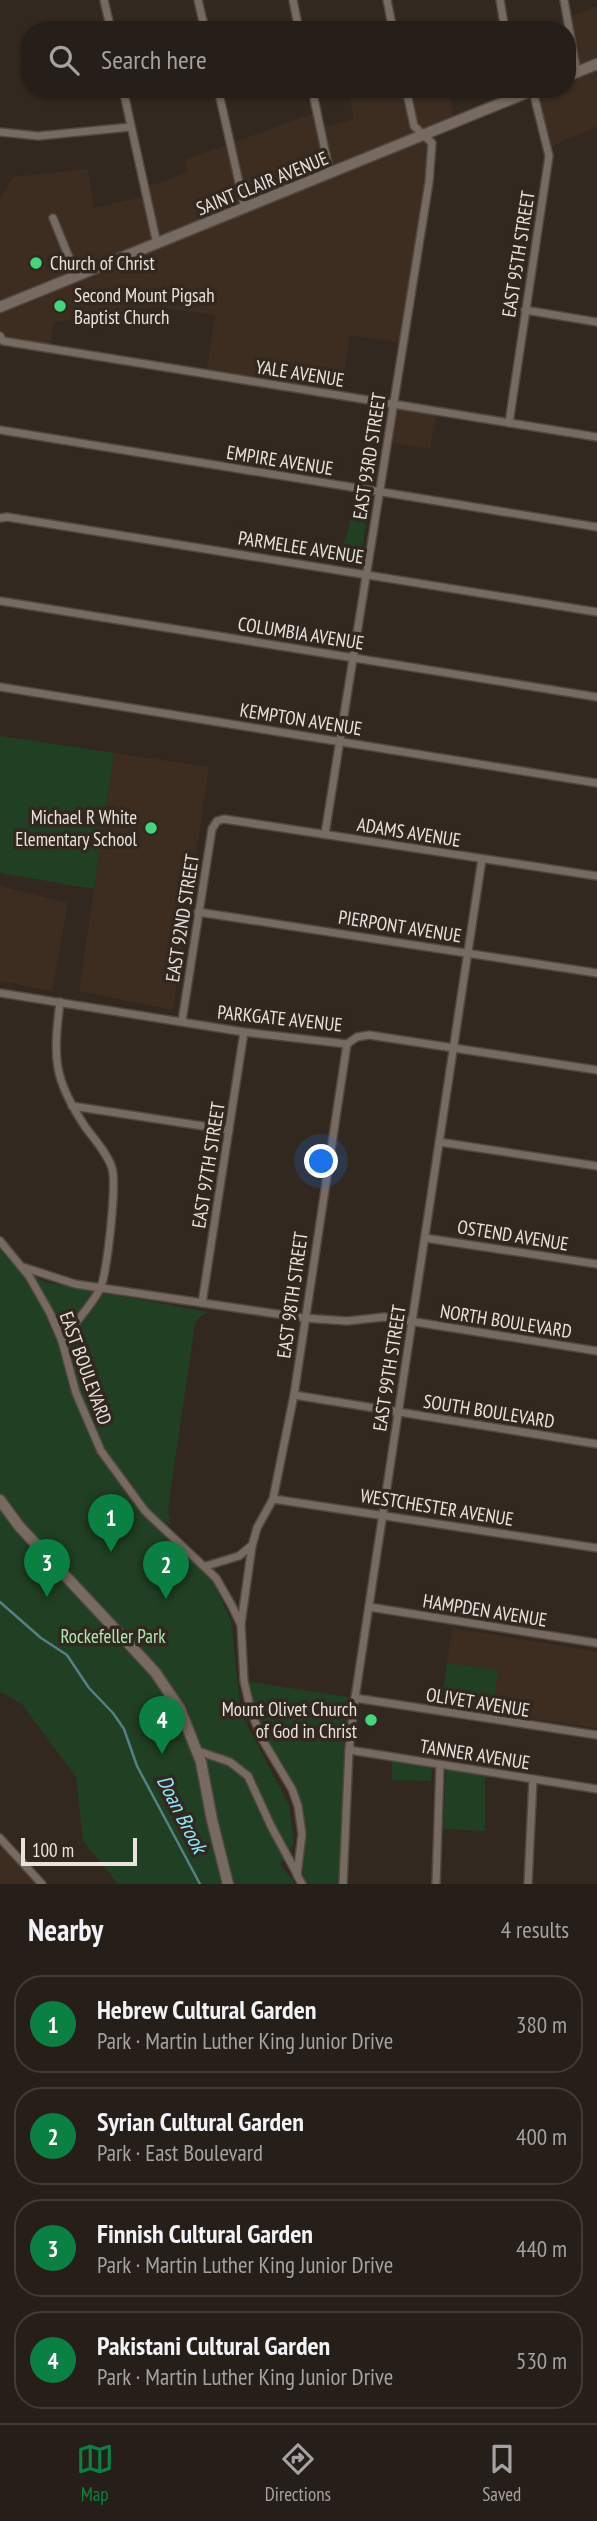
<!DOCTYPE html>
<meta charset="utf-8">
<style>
body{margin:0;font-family:"PT Sans Narrow",sans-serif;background:#322b25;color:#f1f3f6}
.scale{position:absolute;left:21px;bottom:18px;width:116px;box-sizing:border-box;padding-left:7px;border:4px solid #e9e2dd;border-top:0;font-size:19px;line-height:24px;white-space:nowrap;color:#e9e2dd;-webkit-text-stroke:5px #322820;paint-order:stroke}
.you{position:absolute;left:322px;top:1162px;width:24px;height:24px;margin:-18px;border:5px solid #fff;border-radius:50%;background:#1a73e8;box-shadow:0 0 0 10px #1a73e833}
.badge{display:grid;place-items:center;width:46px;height:46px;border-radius:50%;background:#0b8043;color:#fff;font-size:23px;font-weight:700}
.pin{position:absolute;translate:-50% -58px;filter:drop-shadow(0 2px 4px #0008)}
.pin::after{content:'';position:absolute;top:37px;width:24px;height:21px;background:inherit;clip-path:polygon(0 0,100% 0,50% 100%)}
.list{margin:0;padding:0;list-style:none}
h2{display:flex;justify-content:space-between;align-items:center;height:91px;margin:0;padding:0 28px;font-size:30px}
h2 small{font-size:23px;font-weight:400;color:#a4a2a2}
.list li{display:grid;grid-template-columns:46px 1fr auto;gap:21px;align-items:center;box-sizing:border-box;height:98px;margin:0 14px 14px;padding:0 14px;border:2px solid #423c37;border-radius:28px}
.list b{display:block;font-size:26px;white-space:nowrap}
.list p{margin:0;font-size:23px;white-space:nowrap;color:#a4a2a2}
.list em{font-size:23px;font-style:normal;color:#a4a2a2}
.icon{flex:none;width:38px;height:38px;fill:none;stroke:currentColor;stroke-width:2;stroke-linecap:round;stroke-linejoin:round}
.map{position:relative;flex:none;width:597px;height:1884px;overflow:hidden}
.search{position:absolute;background:#261e18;box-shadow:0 2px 5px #0004;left:21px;right:21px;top:21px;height:77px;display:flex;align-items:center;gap:18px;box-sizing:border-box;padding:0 24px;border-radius:28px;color:#a4a2a2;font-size:26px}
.sheet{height:539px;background:#261e18}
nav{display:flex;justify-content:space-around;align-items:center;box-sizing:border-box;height:98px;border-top:2px solid #423c37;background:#261e18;font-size:19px;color:#a4a2a2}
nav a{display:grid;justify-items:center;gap:4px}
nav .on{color:#0b8043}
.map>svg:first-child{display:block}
.built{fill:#3d2d21}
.green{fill:#203f23}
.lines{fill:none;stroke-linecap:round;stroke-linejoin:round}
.stream{stroke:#558086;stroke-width:2.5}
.street-casing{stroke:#4f4740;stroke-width:10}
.secondary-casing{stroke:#4f4740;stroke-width:13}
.street{stroke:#766a61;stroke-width:7}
.secondary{stroke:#766a61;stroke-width:10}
.poi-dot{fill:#43d77b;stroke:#322820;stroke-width:2.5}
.labels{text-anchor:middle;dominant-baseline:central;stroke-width:7;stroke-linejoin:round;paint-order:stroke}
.street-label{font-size:19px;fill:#e9e2dd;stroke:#322820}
.poi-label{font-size:19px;fill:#e9e2dd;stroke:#322820;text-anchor:start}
.park-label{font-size:19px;fill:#aee9b3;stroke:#322820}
.water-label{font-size:21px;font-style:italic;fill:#8bebfd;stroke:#322820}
</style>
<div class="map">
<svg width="597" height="1884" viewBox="0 0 597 1884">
<rect width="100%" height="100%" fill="#322820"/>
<!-- built -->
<g class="built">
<polygon points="597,6 597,127 547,148 536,89 567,89 567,76 577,72 567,18"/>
<polygon points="365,89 448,89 455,123 424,135 432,143 403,343 350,335 340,395 206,374 215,315 156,307 54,322 50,349 3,341 0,336 0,200 13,177 88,169 94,208 146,196 145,188 188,172 185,160 317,112 321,128 354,119 349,95"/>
<polygon points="393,403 437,411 430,449 387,442"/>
<polygon points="114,753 209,767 173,1010 79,991"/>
<polygon points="0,886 68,903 52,991 0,981"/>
<polygon points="452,1628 597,1652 597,1728 441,1705"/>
<polygon points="0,1838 42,1884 0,1884"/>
</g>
<!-- green -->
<g class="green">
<path d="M353 519 366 522 360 564 331 559 333 552C347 544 347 535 350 520Z"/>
<polygon points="0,736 114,753 94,889 0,873"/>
<polygon points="0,1239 22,1267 44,1282 208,1312 200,1317 195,1324 170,1495 168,1511 171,1526 166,1521 164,1528 206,1566 231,1621 241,1713 289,1805 294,1844 280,1864 295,1884 118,1884 83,1841 76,1777 22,1704 0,1692"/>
<polygon points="447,1663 498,1670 493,1708 442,1701"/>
<polygon points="244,1681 355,1698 343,1884 302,1884 297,1875 300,1863 298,1806 262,1739"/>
<polygon points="392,1761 432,1767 431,1781 392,1780"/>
<polygon points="446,1769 485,1776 485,1831 443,1829"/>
</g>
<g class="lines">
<!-- stream -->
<polyline class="stream" points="0,1602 41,1638 67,1655 89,1688 113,1713 124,1729 137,1766 200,1884"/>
<defs>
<g id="street">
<polyline points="104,0 111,30"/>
<polyline points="198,0 205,30"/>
<polyline points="293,0 299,30"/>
<polyline points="387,0 393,30"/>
<polyline points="500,0 505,30"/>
<polyline points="564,0 577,73"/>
<polyline points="123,89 157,244"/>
<polyline points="218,89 245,209"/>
<polyline points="312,89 330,174"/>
<polyline points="0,132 38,136 131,127"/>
<polyline points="53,218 77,277"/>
<polyline points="525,310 597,322"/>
<polyline points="0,336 3,341 597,437"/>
<polyline points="509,423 549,156 533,91"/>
<polyline points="0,430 597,527"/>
<polyline points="0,518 7,517 597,612"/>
<polyline points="0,601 597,697"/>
<polyline points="0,687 597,783"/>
<polyline points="325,834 429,182 432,143 414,126 406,89"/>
<polyline points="198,912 597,973"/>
<polyline points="0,993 244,1032 347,1044 357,1037 369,1035 597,1070"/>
<path d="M60 1002C53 1059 53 1079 86 1128 95 1140 107 1153 112 1168 117 1185 107 1274 100 1289 91 1306 73 1325 62 1341"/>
<polyline points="182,1021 212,829 217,821 224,819 597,876"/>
<polyline points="72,1106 229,1130"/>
<polyline points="439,1142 597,1166"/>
<polyline points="425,1238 597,1264"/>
<polyline points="0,1241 29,1276 50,1313 62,1341 76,1393 101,1451 145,1511 216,1578 232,1606 241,1625 244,1681 251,1711 262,1739 292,1789 298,1806 302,1834 297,1875 302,1884"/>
<polyline points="23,1267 75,1284 304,1318 347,1321 384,1317 597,1351"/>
<polyline points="202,1303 244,1032"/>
<polyline points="294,1395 597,1444"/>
<polyline points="273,1499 597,1548"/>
<polyline points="206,1566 239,1556 251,1546"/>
<polyline points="369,1607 597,1643"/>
<polyline points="241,1624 252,1546 257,1528 273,1499 294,1395 347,1044"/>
<polyline points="355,1698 597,1735"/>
<polyline points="349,1750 597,1789"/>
<polyline points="198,1751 230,1762 248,1776 271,1826 297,1874"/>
<polyline points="0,1838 42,1884"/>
<polyline points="343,1884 349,1750 355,1698 482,859"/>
<polyline points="436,1884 440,1765"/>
<polyline points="528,1884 533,1779"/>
</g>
<g id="secondary">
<polyline points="567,76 597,64"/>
<polyline points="0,307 536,89"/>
<polyline points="0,1500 19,1526 155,1672 180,1709 201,1762 212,1820 228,1884"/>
</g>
</defs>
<!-- street casing -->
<use href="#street" class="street-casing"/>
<!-- secondary casing -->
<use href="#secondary" class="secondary-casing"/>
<!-- street -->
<use href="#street" class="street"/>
<!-- secondary -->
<use href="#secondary" class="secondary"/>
</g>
<!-- markers -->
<g class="poi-dot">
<circle cx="36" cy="263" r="7"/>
<circle cx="60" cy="306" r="7"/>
<circle cx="151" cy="828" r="7"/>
<circle cx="371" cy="1720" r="7"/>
</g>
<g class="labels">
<!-- street labels -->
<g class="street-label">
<text transform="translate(262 183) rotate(-22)">SAINT CLAIR AVENUE</text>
<text transform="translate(518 254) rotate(-81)">EAST 95TH STREET</text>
<text transform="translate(300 373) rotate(9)">YALE AVENUE</text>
<text transform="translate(369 456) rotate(-81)">EAST 93RD STREET</text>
<text transform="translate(280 460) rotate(9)">EMPIRE AVENUE</text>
<text transform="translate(301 547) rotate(9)">PARMELEE AVENUE</text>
<text transform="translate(301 633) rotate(9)">COLUMBIA AVENUE</text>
<text transform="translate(301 719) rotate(9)">KEMPTON AVENUE</text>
<text transform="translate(409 832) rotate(9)">ADAMS AVENUE</text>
<text transform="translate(182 918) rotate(-81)">EAST 92ND STREET</text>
<text transform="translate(400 926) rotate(9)">PIERPONT AVENUE</text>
<text transform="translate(280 1018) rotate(6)">PARKGATE AVENUE</text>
<text transform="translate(208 1165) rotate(-81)">EAST 97TH STREET</text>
<text transform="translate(513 1235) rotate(9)">OSTEND AVENUE</text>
<text transform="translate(292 1295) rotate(-82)">EAST 98TH STREET</text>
<text transform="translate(506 1321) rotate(9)">NORTH BOULEVARD</text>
<text transform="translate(86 1368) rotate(70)">EAST BOULEVARD</text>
<text transform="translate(389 1368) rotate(-81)">EAST 99TH STREET</text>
<text transform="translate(489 1411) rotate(9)">SOUTH BOULEVARD</text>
<text transform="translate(437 1507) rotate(9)">WESTCHESTER AVENUE</text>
<text transform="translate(485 1610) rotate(9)">HAMPDEN AVENUE</text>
<text transform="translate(478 1702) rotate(9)">OLIVET AVENUE</text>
<text transform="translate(475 1754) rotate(9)">TANNER AVENUE</text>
</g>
<!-- poi labels -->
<g class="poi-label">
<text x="50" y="263">Church of Christ</text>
<text x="74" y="295">Second Mount Pigsah<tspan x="74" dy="22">Baptist Church</tspan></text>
<text x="137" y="817" text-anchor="end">Michael R White<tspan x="137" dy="22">Elementary School</tspan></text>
<text x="357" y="1709" text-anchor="end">Mount Olivet Church<tspan x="357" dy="22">of God in Christ</tspan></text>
</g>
<!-- park labels -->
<g class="park-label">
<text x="113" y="1636">Rockefeller Park</text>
</g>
<!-- water labels -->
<g class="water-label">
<text transform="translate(182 1814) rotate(63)">Doan Brook</text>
</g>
</g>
</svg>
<div class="scale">100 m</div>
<div class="you"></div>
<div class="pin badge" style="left:111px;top:1552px">1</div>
<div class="pin badge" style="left:166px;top:1599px">2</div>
<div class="pin badge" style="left:47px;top:1597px">3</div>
<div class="pin badge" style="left:162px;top:1754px">4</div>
<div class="search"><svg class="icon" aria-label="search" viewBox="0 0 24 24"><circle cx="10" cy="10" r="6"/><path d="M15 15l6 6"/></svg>Search here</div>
</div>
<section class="sheet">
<h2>Nearby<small>4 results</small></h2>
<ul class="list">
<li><span class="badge">1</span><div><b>Hebrew Cultural Garden</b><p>Park · Martin Luther King Junior Drive</p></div><em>380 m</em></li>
<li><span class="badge">2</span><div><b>Syrian Cultural Garden</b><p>Park · East Boulevard</p></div><em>400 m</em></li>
<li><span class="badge">3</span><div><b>Finnish Cultural Garden</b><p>Park · Martin Luther King Junior Drive</p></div><em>440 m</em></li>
<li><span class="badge">4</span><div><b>Pakistani Cultural Garden</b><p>Park · Martin Luther King Junior Drive</p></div><em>530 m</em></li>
</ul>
</section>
<nav>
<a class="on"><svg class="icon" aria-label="map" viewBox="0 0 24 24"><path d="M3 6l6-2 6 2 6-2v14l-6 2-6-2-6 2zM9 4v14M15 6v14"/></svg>Map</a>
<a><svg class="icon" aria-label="directions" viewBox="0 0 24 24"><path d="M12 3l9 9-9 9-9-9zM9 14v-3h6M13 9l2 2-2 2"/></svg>Directions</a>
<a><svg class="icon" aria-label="saved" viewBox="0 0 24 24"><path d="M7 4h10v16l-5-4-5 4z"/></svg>Saved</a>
</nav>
